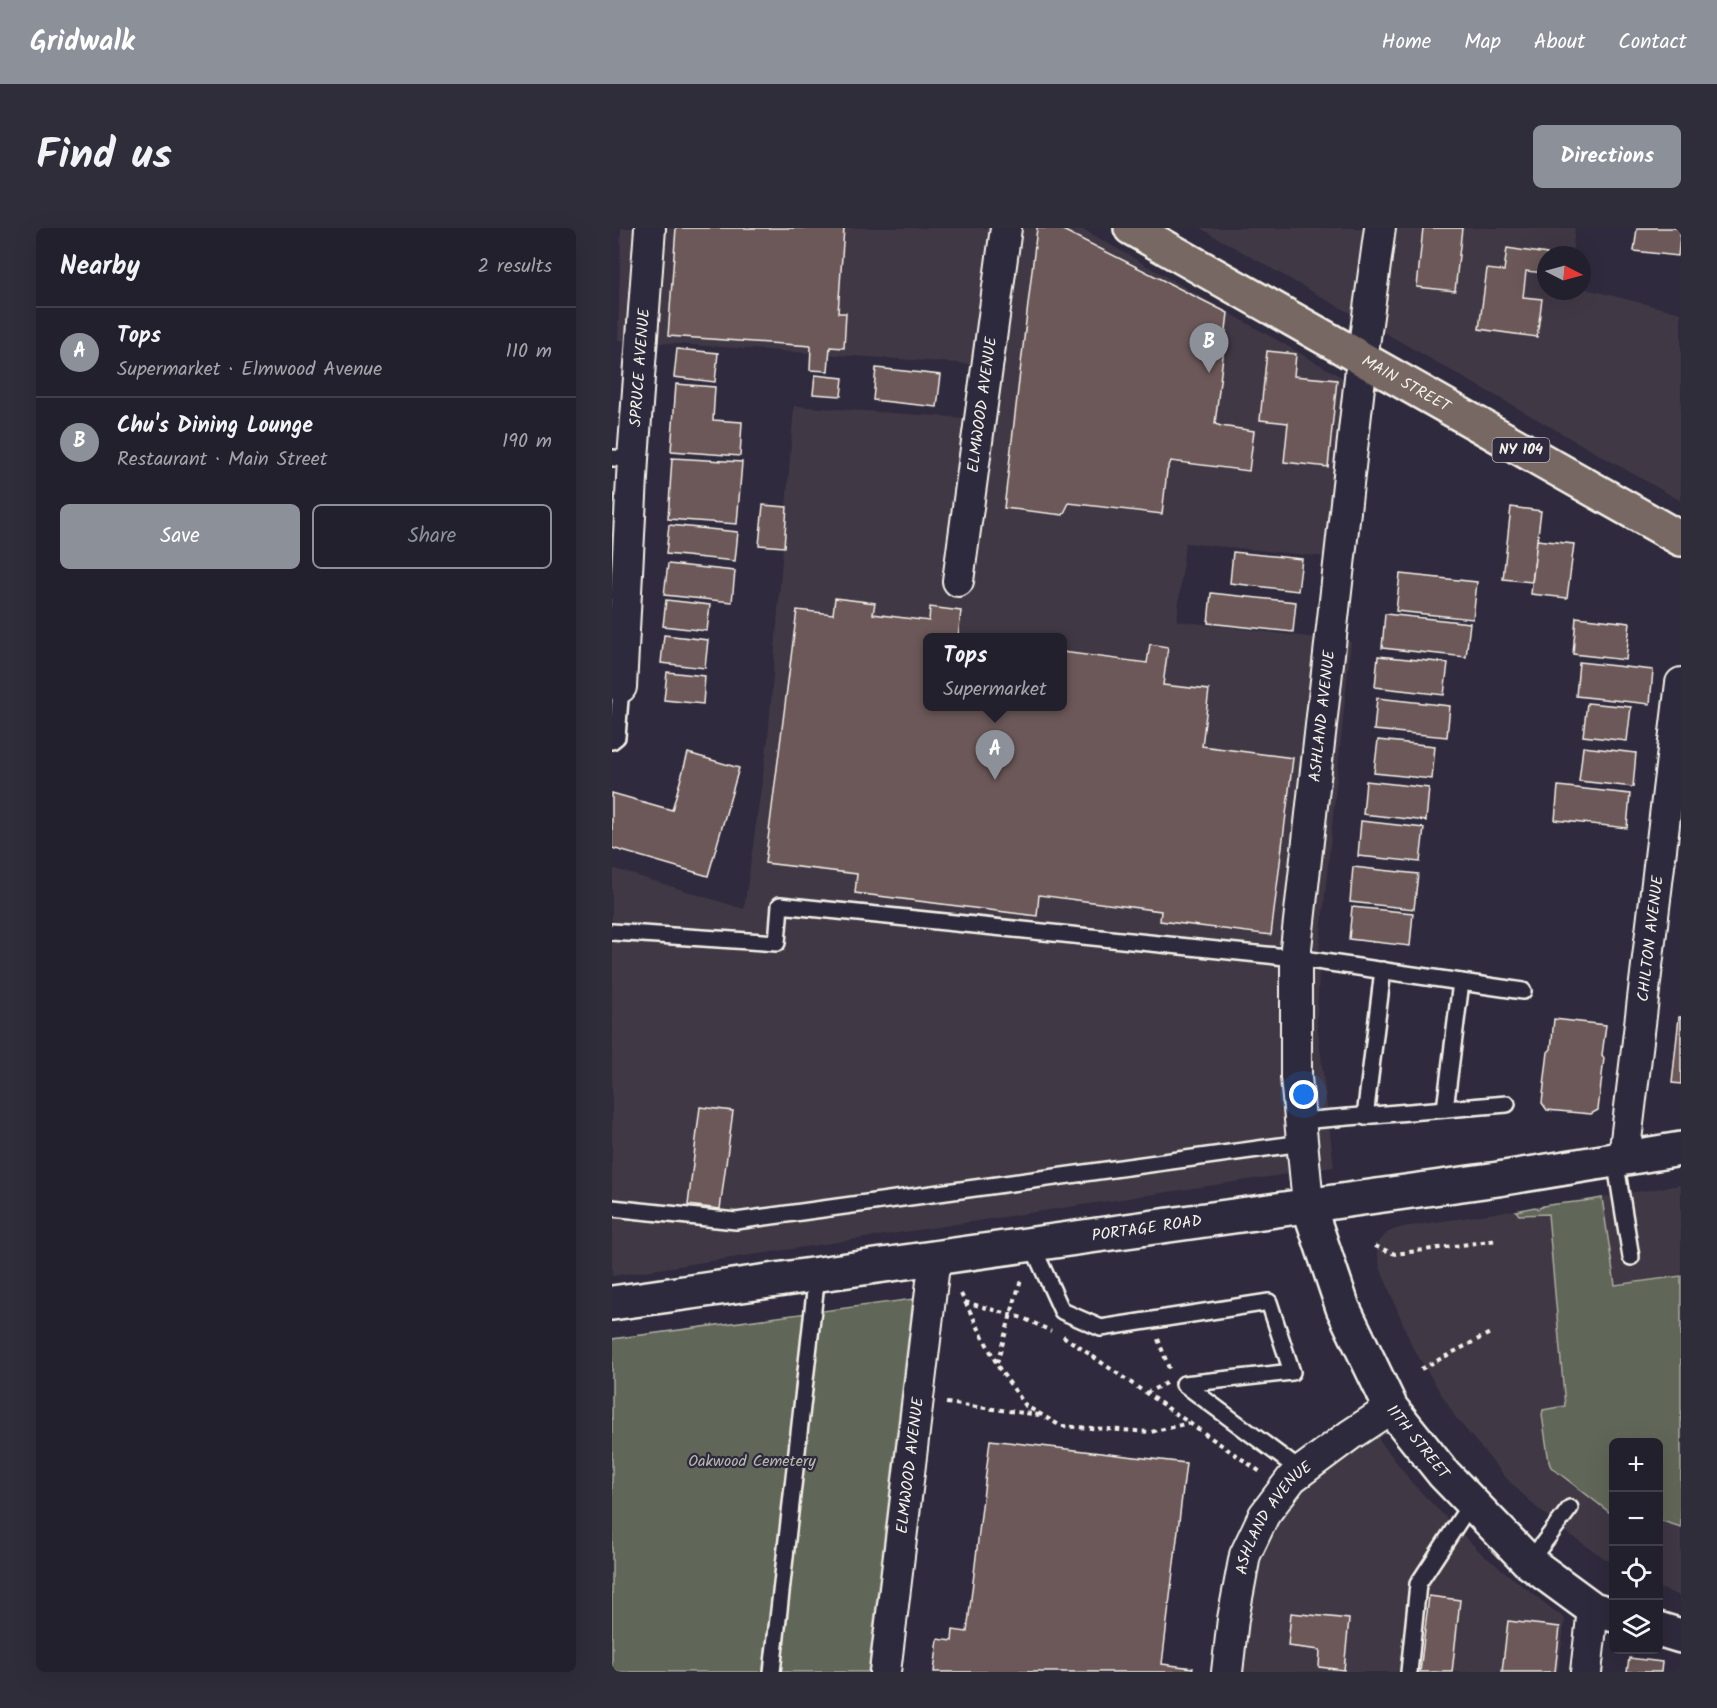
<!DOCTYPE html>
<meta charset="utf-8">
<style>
body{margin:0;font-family:Kalam,sans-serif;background:#2f2d3a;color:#f1f3f6}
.controls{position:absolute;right:18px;bottom:18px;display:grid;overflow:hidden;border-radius:9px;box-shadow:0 6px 24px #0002}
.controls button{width:54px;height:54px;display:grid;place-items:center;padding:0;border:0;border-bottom:2px solid #403e4a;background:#23202e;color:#f1f3f6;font:30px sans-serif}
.compass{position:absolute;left:925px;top:18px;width:54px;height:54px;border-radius:50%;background:#23202e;box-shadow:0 6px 24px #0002;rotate:96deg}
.you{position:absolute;left:692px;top:867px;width:21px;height:21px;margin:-15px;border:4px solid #fff;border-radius:50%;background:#1a73e8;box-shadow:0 0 0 9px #1a73e833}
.badge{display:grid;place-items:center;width:39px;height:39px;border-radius:50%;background:#8c9099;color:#fff;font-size:20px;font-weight:700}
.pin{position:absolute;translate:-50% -50px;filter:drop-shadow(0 2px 3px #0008)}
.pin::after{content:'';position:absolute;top:32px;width:21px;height:18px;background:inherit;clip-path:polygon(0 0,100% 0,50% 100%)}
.popup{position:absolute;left:311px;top:405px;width:144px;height:78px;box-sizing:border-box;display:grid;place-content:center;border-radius:9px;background:#23202e;filter:drop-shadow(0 2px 4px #0005);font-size:20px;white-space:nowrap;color:#a3a3aa}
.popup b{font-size:22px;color:#f1f3f6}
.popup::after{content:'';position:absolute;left:50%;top:100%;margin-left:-12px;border:12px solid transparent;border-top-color:#23202e}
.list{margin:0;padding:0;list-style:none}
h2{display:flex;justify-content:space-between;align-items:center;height:78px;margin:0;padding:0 24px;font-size:26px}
h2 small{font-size:20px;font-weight:400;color:#a3a3aa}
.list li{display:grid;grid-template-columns:39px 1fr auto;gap:18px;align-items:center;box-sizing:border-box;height:90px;padding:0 24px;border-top:2px solid #403e4a}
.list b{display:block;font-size:22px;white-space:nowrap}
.list p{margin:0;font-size:20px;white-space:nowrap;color:#a3a3aa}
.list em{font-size:20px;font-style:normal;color:#a3a3aa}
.actions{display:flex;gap:12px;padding:18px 24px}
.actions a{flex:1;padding:14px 0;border:2px solid #8c9099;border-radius:9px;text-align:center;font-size:21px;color:#8c9099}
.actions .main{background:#8c9099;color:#fff}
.icon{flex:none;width:33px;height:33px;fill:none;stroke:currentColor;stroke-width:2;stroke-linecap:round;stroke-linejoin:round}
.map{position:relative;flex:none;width:1069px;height:1444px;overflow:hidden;border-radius:9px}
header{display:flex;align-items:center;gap:36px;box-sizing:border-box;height:84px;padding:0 30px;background:#8c9099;color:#fff}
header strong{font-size:28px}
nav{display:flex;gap:33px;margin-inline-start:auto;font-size:21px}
.intro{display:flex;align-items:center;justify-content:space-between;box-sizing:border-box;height:144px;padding:0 36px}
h1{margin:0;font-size:42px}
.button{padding:15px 27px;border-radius:9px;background:#8c9099;color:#fff;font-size:21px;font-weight:700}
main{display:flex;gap:36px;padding:0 36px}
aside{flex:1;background:#23202e;border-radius:9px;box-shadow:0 6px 24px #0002}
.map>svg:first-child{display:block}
.built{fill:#413845;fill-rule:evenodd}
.green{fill:#616658;stroke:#aaaca0;stroke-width:1.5}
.building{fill:#6c5959;stroke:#f4f1e8;stroke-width:1.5}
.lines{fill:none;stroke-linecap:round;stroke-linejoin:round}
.lane-casing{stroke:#f4f1e8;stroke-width:20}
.street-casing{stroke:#f4f1e8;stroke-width:34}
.secondary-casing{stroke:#f4f1e8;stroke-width:38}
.primary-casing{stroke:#f4f1e8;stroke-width:38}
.path{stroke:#f4f1e8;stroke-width:4;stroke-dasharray:4.5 4.5;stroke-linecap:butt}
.lane{stroke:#2f2a3d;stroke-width:15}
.street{stroke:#2f2a3d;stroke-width:30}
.secondary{stroke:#2f2a3d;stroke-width:33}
.primary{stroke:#776864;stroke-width:33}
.labels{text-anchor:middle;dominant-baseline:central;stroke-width:4.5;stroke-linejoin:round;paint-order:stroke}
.shield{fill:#2f2a3d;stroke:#b9b5b5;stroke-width:1.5}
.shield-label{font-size:15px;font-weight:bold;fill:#f4f1e8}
.street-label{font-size:16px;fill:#f4f1e8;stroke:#2f2a3d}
.park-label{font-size:16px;fill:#b9b9ae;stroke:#2f2a3d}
</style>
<header>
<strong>Gridwalk</strong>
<nav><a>Home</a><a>Map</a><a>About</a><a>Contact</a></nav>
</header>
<div class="intro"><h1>Find us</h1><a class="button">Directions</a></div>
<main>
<aside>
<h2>Nearby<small>2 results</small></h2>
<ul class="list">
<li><span class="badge">A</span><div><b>Tops</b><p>Supermarket · Elmwood Avenue</p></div><em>110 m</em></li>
<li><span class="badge">B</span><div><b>Chu's Dining Lounge</b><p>Restaurant · Main Street</p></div><em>190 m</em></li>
</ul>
<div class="actions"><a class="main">Save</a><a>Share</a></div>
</aside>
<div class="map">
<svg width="1069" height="1444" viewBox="0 0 1069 1444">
<rect width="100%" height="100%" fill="#2f2a3d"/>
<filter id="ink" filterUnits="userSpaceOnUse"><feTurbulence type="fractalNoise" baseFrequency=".0167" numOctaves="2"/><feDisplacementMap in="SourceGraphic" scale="12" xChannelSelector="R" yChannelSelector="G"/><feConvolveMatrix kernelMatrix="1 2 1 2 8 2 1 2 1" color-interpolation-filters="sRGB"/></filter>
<g filter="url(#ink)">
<!-- built -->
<g class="built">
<path d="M9 0H469L733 151 714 329 573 315 565 393 739 414 708 715 705 794 722 939 0 1048V640L132 681 156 511 182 178 352 190 358 136 6 112ZM316 410H451V478H316Z"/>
<polygon points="588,0 963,0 960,27 934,27 934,63 970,63 970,60 1069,85 1069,273"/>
<polygon points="1069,957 1069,1368 1047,1360 1046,1214 1002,1214 1001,1336 957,1306 925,1280 896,1252 844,1190 800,1118 768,1039 765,1023 767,1014 776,1004 791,999"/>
<polygon points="746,1183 800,1255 870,1326 953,1391 946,1444 607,1444 622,1337 694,1224"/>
</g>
<!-- green -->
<g class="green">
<path d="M990 970 1003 1057 1069 1048V1299L1047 1292 1046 1214H1002L1001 1287 939 1239 937 1234 930 1187 931 1182 953 1178 936 986 907 987 904 983 923 979 926 981 931 978C951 975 972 974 990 970Z"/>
<polygon points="301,1071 256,1444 0,1444 0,1111"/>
</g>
<!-- building -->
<g class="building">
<polygon points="64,0 232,0 226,85 234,85 232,120 218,119 216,143 198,142 199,118 56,108"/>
<polygon points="425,0 447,0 616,85 603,196 609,198 642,203 637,243 559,233 555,243 550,286 457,275 451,287 392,280"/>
<polygon points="811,0 850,0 843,63 805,59"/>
<polygon points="1025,0 1069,0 1066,28 1022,23"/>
<polygon points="895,20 935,26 933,45 914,43 911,69 930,71 925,109 867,101 875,41 892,43"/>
<polygon points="65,121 106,125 103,154 62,149"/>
<polygon points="655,123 684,126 682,148 725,152 716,239 672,234 676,195 648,192"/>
<polygon points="264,140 329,147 325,179 261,172"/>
<polygon points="203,147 231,150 229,168 201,166"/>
<polygon points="64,156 103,159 101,192 130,194 128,228 59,223"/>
<polygon points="60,230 130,234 125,296 56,291"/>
<polygon points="151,277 175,279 172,319 147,317"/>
<polygon points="899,279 929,283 920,354 891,351"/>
<polygon points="57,297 126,304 123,333 54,326"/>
<polygon points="925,312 962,316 955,370 919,366"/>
<polygon points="621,324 690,331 686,363 618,355"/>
<polygon points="56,336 123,343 120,374 52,367"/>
<polygon points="788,346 865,354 861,391 784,383"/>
<polygon points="599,365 684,374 681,404 596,395"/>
<polygon points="223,370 263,375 261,386 317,393 318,379 349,383 346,410 316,410 316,478 451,478 451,424 535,435 538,416 556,419 551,457 597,462 590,518 681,530 659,707 548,693 549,683 427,667 425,688 243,665 245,646 153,635 185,382 221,386"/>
<polygon points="54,372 98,377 95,403 51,398"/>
<polygon points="773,386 858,395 854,429 770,420"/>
<polygon points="964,389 1018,395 1014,432 961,426"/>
<polygon points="52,407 96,412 93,440 49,435"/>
<polygon points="766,428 836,435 832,467 763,459"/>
<polygon points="967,434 1041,442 1038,476 964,468"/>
<polygon points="55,444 93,448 91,476 52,472"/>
<polygon points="765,470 838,478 835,509 762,502"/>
<polygon points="975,475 1019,479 1015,513 971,508"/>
<polygon points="766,512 823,518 820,551 762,545"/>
<polygon points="971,519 1024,525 1021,559 967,553"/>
<polygon points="76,525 127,540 96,648 0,620 0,565 60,582"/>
<polygon points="754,553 817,560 814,593 751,586"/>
<polygon points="946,558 1018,566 1015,600 943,592"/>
<polygon points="749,593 812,600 808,634 746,628"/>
<polygon points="741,639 806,646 802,681 738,674"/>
<polygon points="740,679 801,685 798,718 737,711"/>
<polygon points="1067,789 1069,789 1069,856 1060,855"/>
<polygon points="942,791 994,797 990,827 992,830 986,882 979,886 935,882 930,875 936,824 939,821"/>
<polygon points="88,879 121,883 108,981 76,977"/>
<polygon points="378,1212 574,1235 550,1436 581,1440 580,1444 322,1444 326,1411 340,1413 341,1402 355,1404"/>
<polygon points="817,1368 848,1372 840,1444 808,1444"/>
<polygon points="679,1385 737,1391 732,1442 707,1439 708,1422 676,1418"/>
<polygon points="896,1393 948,1399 943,1444 890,1444"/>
<polygon points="1017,1430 1050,1434 1049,1444 1015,1444"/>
</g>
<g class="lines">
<defs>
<g id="lane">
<polyline points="0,230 21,231"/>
<polyline points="0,513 5,509 9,459"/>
<polyline points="0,704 165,715 168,677 684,730 911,763"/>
<polyline points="833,881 849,754"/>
<polyline points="753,889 771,742"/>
<polyline points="688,893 895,876"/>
<polyline points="1003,931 1019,1029"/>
<polyline points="0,980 124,993 690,915"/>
<polyline points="419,1015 450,1083 489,1100 657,1074 680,1144 572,1156 689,1243"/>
<polyline points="917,1334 958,1280"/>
<polyline points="160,1444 205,1046"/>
<polyline points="797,1444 806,1356 859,1275"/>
</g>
<g id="street">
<path id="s1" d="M346 353 394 0"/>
<path id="s2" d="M9 459 21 231 38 0"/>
<path id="s3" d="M1012 929 1069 455"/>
<path id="s4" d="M696 976 684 849V720L750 132 768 0"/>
<path id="s5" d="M273 1444 323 1029"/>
<path id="s6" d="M615 1444 621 1391 633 1327 652 1287 680 1250 738 1207 779 1180"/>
<polyline points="974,1444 981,1381"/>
</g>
<g id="secondary">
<path id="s7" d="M696 976 731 1080 779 1180 831 1245 917 1334 981 1381 1002 1387"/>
<path id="s8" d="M0 1075 886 951 1069 921"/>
<polyline points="1046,1401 1069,1408"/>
</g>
<g id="primary">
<path id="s9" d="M519 0 1069 311"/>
</g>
</defs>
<!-- lane casing -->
<use href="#lane" class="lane-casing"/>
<!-- street casing -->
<use href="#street" class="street-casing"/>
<!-- secondary casing -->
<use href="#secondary" class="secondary-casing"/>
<!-- primary casing -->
<use href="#primary" class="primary-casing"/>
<!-- path -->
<g class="path">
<polyline points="763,1018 783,1026 886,1012"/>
<polyline points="349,1066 388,1142 414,1178 430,1187 449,1198 539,1204 577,1195"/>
<polyline points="353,1074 411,1090 439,1103"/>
<polyline points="451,1108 650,1245"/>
<polyline points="546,1111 558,1143"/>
<polyline points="385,1135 409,1051"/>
<polyline points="809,1141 878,1105"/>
<polyline points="534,1165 554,1155"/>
<polyline points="334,1175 428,1187"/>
</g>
<!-- lane -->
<use href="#lane" class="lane"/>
<!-- street -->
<use href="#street" class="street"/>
<!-- secondary -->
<use href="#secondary" class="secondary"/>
<!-- primary -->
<use href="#primary" class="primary"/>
</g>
</g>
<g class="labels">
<!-- shield labels -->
<rect class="shield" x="880.5" y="210" width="57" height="24" rx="4.5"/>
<g class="shield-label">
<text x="909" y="222">NY 104</text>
</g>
<!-- street labels -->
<g class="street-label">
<text stroke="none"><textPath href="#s2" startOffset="320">SPRUCE AVENUE</textPath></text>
<text stroke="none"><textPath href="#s9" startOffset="316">MAIN STREET</textPath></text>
<text stroke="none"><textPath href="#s1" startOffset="178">ELMWOOD AVENUE</textPath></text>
<text stroke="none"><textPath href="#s4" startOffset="490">ASHLAND AVENUE</textPath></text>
<text stroke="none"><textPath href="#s3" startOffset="220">CHILTON AVENUE</textPath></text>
<text stroke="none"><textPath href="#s8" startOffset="540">PORTAGE ROAD</textPath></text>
<text stroke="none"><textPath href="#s7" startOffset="264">11TH STREET</textPath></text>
<text stroke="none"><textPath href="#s5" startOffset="208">ELMWOOD AVENUE</textPath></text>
<text stroke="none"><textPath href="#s6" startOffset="165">ASHLAND AVENUE</textPath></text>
</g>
<!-- park labels -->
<g class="park-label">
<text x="140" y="1233">Oakwood Cemetery</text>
</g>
</g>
</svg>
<div class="controls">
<button>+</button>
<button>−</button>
<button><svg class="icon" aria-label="locate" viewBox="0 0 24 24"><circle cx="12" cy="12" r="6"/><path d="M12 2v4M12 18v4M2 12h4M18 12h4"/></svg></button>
<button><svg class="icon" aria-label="layers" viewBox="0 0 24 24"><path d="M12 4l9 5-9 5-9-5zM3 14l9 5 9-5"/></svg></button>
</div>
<svg class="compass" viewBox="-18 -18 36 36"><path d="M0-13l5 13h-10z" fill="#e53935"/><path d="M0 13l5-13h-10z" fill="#a3a3aa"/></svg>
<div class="you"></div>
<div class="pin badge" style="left:383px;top:552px">A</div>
<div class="popup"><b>Tops</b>Supermarket</div>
<div class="pin badge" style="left:597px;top:145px">B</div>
</div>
</main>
